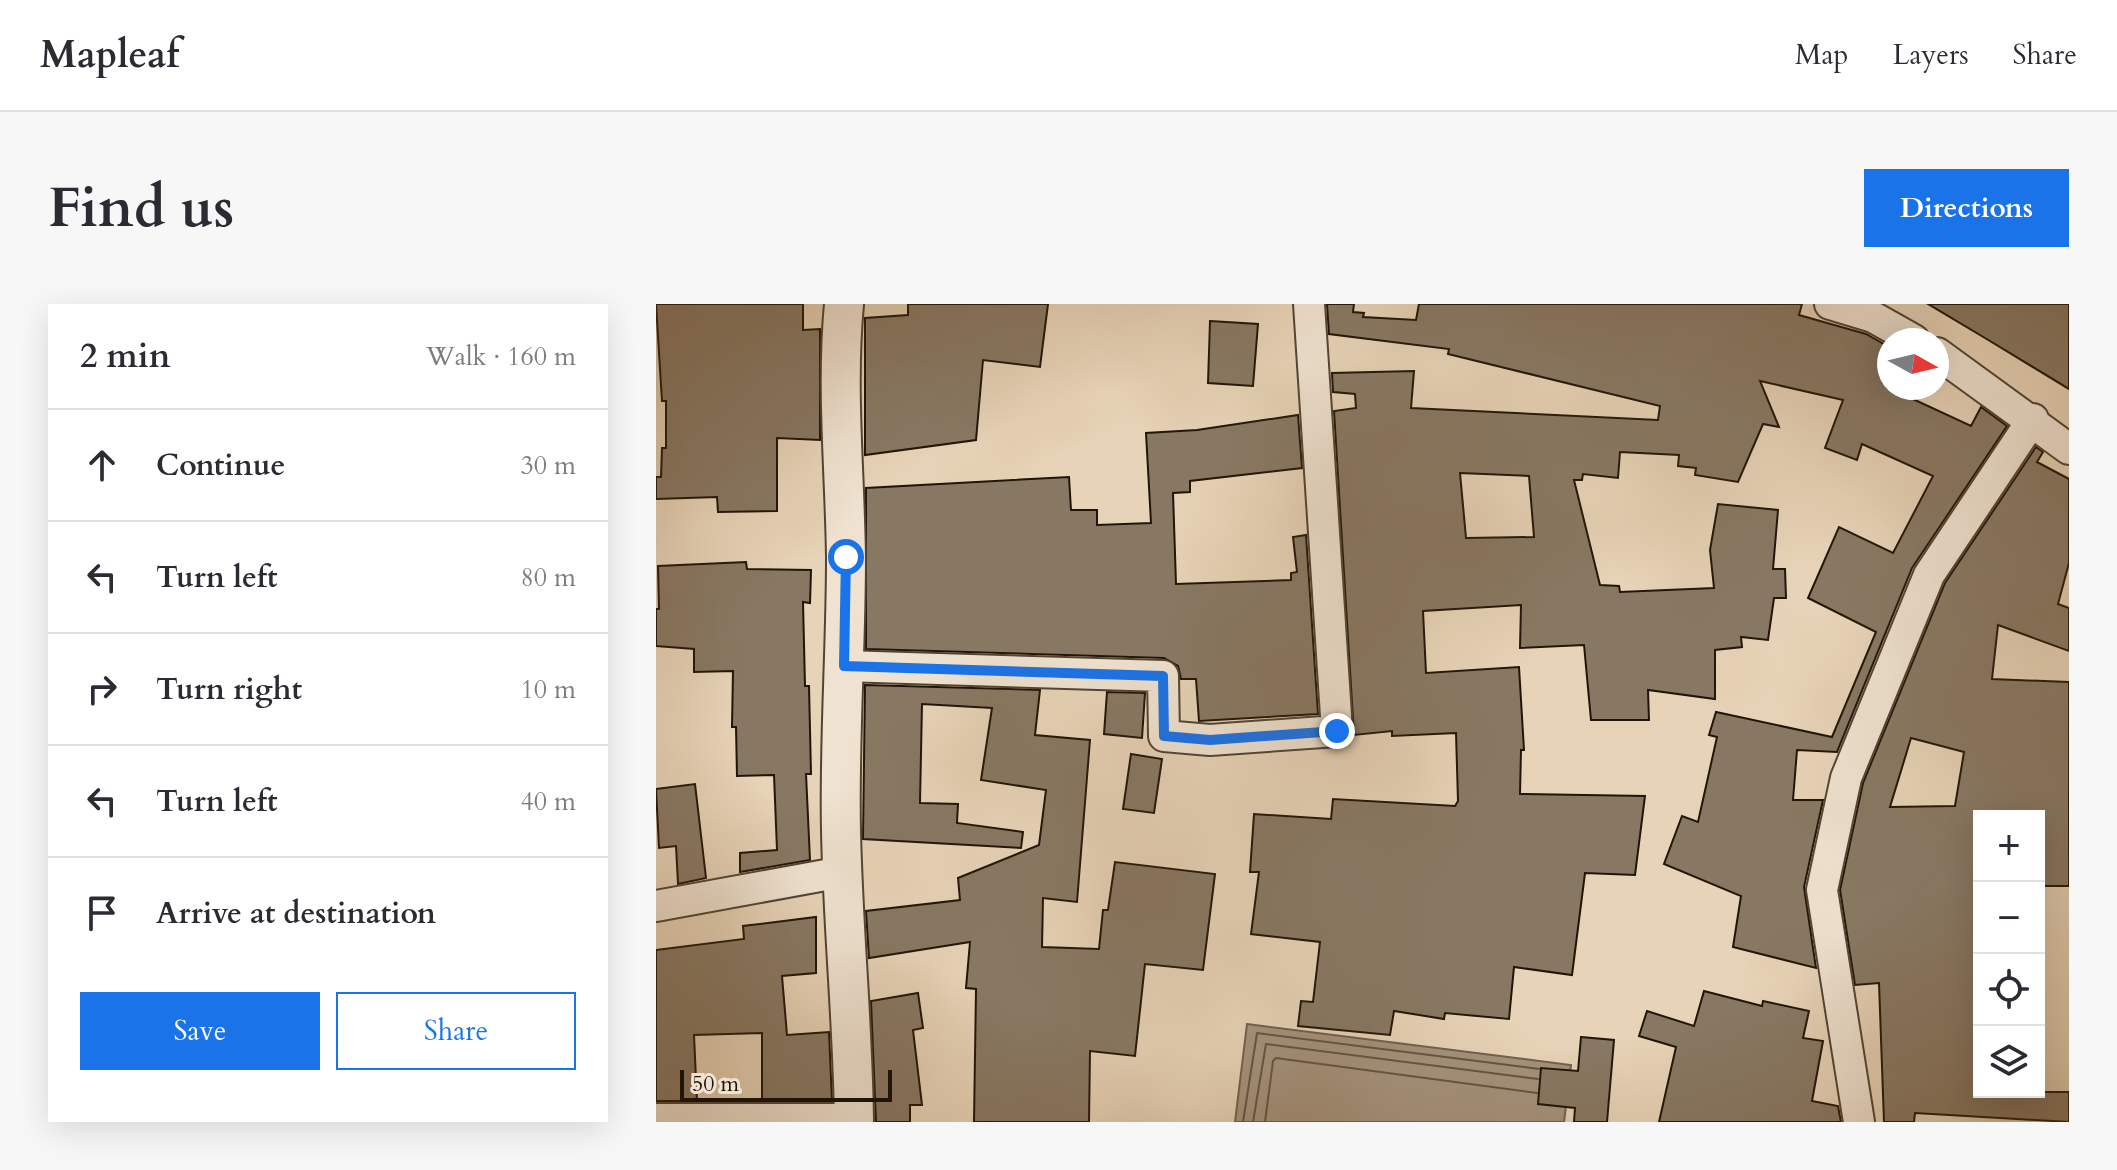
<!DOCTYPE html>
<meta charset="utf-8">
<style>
body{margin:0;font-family:Cardo,serif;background:#f7f7f7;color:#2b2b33}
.controls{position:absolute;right:24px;bottom:24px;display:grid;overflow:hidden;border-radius:0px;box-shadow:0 8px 32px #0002}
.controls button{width:72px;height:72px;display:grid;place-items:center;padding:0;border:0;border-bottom:2px solid #e1e1e2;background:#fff;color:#2b2b33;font:40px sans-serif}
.compass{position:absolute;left:1221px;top:24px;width:72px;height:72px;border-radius:50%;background:#fff;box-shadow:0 8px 32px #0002;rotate:98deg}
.scale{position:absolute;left:24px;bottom:20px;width:212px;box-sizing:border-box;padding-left:8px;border:4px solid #211509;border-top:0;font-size:22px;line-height:28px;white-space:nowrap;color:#211509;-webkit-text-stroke:6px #efe2d0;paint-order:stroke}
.stop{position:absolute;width:24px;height:24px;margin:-18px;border:6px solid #1a73e8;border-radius:50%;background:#fff}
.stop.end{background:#1a73e8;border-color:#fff;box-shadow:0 2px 8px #0008}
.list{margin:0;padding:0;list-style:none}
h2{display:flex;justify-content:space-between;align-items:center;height:104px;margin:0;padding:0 32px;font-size:34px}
h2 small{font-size:26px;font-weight:400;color:#7c7c81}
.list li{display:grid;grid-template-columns:52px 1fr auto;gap:24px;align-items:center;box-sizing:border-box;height:112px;padding:0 32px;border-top:2px solid #e1e1e2}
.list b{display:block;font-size:30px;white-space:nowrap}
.list em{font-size:26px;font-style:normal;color:#7c7c81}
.actions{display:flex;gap:16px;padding:24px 32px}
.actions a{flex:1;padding:18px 0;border:2px solid #1a73e8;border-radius:0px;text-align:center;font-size:28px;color:#1a73e8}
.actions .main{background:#1a73e8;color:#fff}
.icon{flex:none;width:44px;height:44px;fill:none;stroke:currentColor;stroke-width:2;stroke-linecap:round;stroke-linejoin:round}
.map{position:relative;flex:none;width:1413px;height:818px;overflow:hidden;border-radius:0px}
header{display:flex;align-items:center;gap:48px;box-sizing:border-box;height:112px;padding:0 40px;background:#fff;border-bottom:2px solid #e1e1e2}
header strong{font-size:38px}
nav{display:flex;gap:44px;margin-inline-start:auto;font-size:28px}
.intro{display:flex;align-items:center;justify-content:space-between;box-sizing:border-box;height:192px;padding:0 48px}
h1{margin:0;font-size:56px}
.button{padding:20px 36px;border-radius:0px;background:#1a73e8;color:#fff;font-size:28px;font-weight:700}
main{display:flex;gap:48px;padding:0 48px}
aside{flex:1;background:#fff;border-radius:0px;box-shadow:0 8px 32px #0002}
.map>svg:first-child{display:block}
.water{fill:#a4927c;stroke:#70604e;stroke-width:2}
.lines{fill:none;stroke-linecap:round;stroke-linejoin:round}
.shore{stroke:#625442;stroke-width:2}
.building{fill:#887863;stroke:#211509;stroke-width:2;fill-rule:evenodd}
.minor-casing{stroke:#524434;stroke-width:34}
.tertiary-casing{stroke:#524434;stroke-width:42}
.minor{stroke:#efe2d0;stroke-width:30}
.tertiary{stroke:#efe2d0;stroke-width:38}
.route{stroke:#1a73e8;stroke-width:10}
</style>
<header>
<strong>Mapleaf</strong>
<nav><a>Map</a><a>Layers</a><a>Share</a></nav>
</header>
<div class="intro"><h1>Find us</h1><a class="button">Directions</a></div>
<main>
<aside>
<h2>2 min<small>Walk · 160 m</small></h2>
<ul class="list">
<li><svg class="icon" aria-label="ahead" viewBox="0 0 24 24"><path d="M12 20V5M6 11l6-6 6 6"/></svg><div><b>Continue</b></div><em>30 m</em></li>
<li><svg class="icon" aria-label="left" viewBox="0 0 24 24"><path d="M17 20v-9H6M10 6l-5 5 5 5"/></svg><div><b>Turn left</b></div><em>80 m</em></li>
<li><svg class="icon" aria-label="right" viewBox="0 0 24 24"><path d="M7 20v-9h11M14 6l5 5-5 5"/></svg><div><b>Turn right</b></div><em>10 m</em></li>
<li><svg class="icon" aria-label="left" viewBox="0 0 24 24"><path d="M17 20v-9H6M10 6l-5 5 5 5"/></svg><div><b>Turn left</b></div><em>40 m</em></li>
<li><svg class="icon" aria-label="arrive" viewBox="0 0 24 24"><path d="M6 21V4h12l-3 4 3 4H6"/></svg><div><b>Arrive at destination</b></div></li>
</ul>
<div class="actions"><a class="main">Save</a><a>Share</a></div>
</aside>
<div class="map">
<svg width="1413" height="818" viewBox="0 0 1413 818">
<rect width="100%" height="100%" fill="#e7d3b7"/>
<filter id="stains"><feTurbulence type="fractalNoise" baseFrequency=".0025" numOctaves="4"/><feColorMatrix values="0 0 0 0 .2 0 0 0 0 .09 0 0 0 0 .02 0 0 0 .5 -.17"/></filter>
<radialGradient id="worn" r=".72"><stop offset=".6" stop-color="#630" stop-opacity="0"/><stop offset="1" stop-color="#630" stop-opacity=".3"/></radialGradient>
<!-- water -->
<polygon class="water" points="591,720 915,761 908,818 579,818"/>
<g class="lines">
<!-- shore -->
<g class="shore">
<polyline points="587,818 601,729 883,765"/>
<polyline points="597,818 610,740 882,775"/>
<polyline points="609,818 617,757 620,754 881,789"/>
</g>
</g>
<!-- building -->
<g class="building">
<polygon points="0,0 147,0 147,26 164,25 164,136 121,134 121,207 62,208 61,193 0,195 0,173 5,173 6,144 10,144 10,97 6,97"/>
<polygon points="252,0 392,0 384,63 327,56 320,136 209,151 209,14 252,11"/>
<path d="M671 0H698L697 8 708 9 707 13 760 16 763 0H1146L1143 11 1210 30 1233 43V84H1249L1246 90 1315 122 1325 103 1351 122 1256 264 1181 448 1141 446 1137 496H1167L1148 583 1160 664 1077 643 1085 592 1008 560 1026 512 1042 518 1061 433 1053 431 1060 408 1176 433 1220 328 1152 294 1183 223 1237 249 1277 172 1206 140 1201 156 1169 144 1187 96 1104 77 1123 123 1107 120 1082 178 1039 171 1040 164 1022 162 1023 151 964 148 962 174 927 170 926 176H918L944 281 963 282 964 288 1058 284 1054 246 1062 200 1122 206 1117 265H1129L1130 294H1118L1112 336 1085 333 1086 343 1059 346V395L992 386 993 416H935L928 341 864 344 865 301 767 307 770 369 863 363 868 446H865L864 490 989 492 979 571 929 569 916 671 858 663 853 715 789 709 788 715 738 707 734 731 642 722 645 697 657 698 664 638 595 630 603 568H594L598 510 675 515 677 495 799 502 802 497 800 429 736 432V427L698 431 678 107 700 104 699 90 677 88 676 69 758 67 755 104 1002 116 1004 102 792 50 793 45 673 30ZM804 169 873 172 878 233 810 234Z"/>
<polygon points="1272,0 1413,0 1413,85 1329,34"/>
<polygon points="554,17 602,20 597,82 552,79"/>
<polygon points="642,111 646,164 534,177 534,188 517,189 520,280 635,276 635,269 641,268 637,233 650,231 662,410 543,417 540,375 525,375 522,362 508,354 210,345 210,184 413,173 415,206 441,206 441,221 495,219 490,129 541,126"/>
<path d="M1380 143 1387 148 1381 158 1413 175V259L1402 300 1413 304V347L1342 321 1336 375 1413 378V582H1383V511L1323 509V788H1413V818L1259 809 1258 818H1228L1223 679 1199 681 1184 586 1207 479 1289 279ZM1255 434 1308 448 1299 502 1234 503Z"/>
<polygon points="90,258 91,265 155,266 154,299 147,298 149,382 153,382 155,470 150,470 154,556 84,568 84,549 121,546 118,471 81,472 80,423 76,423 77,367 38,368 38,345 0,342 0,305 3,305 2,262"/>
<polygon points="209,381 384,386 379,431 434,436 421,598 387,594 386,643 443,645 447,606 452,606 459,558 559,570 547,666 489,660 479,752 434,747 433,818 318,818 320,685 310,684 314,638 213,654 210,607 304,596 302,574 383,541 390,486 325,476 336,404 266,400 264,499 302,500 301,519 367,528 365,544 207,535"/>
<polygon points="451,388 489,389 486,434 448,430"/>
<polygon points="475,450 506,455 498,509 467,505"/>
<polygon points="39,480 50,574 22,580 20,542 3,544 0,485"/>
<polygon points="160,613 160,669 126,672 131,731 173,728 176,797 106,797 106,729 38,731 41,797 0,797 0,646 88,635 87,622"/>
<polygon points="1048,687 1106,702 1107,697 1153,707 1147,734 1167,737 1156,797 1182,802 1185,818 1003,818 1020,743 983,732 991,707 1038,722"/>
<polygon points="262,689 267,724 257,726 266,801 254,801 254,818 220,818 215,697"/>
<polygon points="925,733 958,736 951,818 918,818 919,804 882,800 885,764 922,767"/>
</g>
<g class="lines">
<defs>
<g id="minor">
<polyline points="1174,0 1217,13 1258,36"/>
<polyline points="1281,49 1413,145"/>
<polyline points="188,362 507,372 508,432 554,436 681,427 653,0"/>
<polyline points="0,602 186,568"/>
<polyline points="0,815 198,815"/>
<polyline points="1203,818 1166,586 1190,474 1273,271 1377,115"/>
</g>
<path id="tertiary" d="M188 0C180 85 189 170 190 254 190 345 183 436 185 527 187 625 197 721 198 818"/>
</defs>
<!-- minor casing -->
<use href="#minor" class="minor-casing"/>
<!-- tertiary casing -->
<use href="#tertiary" class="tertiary-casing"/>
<!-- minor -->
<use href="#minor" class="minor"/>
<!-- tertiary -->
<use href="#tertiary" class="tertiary"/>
</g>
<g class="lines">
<!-- route -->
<polyline class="route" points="190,253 188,362 507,372 508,432 554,436 681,427"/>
</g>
<rect width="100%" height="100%" filter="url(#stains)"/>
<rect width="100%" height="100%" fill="url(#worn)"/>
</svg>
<div class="controls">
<button>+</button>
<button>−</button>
<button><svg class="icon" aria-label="locate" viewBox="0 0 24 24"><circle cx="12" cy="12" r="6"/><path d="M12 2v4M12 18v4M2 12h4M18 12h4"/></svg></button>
<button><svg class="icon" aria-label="layers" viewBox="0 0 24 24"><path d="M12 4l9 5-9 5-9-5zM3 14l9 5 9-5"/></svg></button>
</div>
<svg class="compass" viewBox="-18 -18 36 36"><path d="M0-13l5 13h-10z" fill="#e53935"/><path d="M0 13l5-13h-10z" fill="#7c7c81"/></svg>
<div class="scale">50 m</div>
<div class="stop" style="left:190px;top:253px"></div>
<div class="stop end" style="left:681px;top:427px"></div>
</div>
</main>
